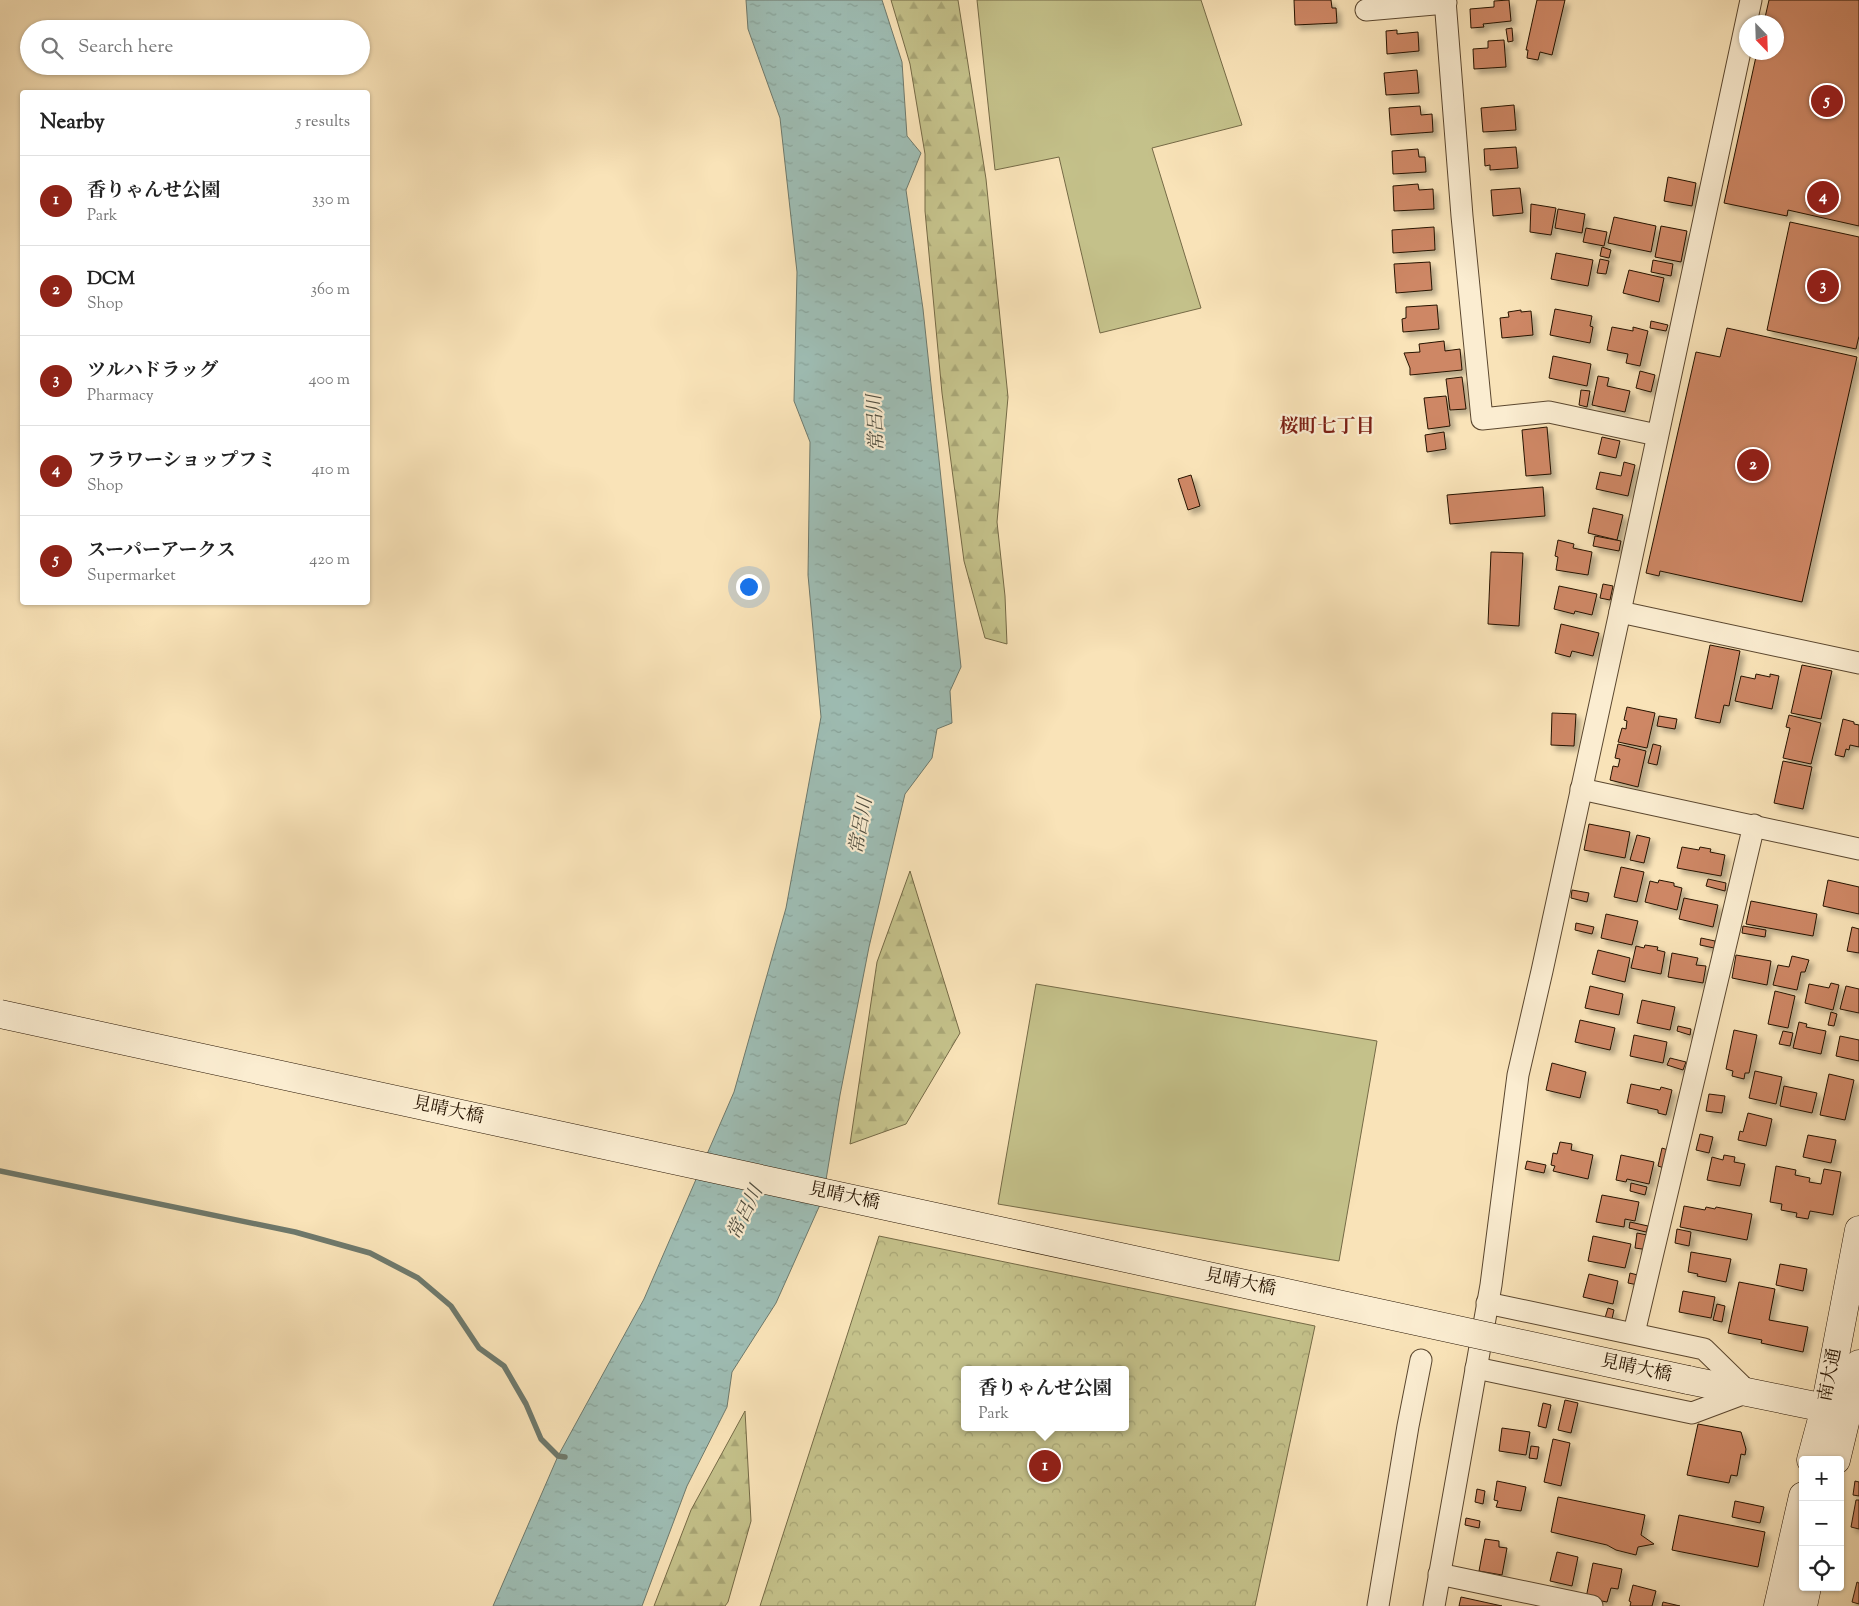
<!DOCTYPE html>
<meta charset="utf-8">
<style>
body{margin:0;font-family:"Sorts Mill Goudy","Noto Serif JP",serif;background:#f6f6f6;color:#222}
.controls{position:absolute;right:15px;bottom:15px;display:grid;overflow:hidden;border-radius:5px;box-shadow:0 1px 4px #0004}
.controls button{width:45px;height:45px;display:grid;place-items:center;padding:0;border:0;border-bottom:1px solid #e0e0e0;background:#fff;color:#222;font:25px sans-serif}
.compass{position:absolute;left:1739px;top:15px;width:45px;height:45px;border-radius:50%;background:#fff;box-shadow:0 1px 4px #0004;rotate:157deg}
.you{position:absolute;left:748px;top:586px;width:18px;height:18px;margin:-12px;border:4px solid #fff;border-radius:50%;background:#1a73e8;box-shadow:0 0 0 8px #1a73e833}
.badge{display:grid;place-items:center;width:32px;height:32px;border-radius:50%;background:#8f2418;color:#fff;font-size:16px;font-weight:700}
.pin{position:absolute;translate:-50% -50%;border:2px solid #fff;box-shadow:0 1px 5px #0006}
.popup{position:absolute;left:961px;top:1366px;width:168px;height:65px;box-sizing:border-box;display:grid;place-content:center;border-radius:5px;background:#fff;filter:drop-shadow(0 1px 4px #0005);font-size:16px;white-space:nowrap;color:#767676}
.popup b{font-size:19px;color:#222}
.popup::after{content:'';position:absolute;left:50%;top:100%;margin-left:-10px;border:10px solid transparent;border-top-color:#fff}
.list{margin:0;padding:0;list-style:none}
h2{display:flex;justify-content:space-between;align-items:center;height:65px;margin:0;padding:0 20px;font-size:21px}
h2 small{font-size:16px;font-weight:400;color:#767676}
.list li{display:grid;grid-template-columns:32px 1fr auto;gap:15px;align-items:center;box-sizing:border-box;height:90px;padding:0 20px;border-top:1px solid #e0e0e0}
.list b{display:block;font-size:19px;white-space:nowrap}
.list p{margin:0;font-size:16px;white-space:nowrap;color:#767676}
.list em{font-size:16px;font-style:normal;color:#767676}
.icon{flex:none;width:28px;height:28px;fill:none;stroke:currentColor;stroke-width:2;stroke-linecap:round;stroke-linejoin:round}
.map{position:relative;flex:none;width:1859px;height:1606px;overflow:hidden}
.search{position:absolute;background:#fff;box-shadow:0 1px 4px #0004;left:20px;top:20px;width:350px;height:55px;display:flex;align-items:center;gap:12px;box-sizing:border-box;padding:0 18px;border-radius:28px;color:#767676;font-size:19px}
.panel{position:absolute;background:#fff;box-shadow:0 1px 4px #0004;left:20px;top:90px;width:350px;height:515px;border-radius:5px}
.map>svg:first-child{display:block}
.forest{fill:url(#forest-firs);stroke:#756a46}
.park{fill:url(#park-crowns);stroke:#756a46;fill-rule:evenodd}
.garden{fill:#c4c18a;stroke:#756a46}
.water{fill:url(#water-ripples);stroke:#6e796c}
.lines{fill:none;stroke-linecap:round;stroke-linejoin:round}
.stream{stroke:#6e796c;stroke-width:5.5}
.building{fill:#ce8765;stroke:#261301;filter:url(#shadow)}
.street-casing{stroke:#5b472f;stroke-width:23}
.secondary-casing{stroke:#261301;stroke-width:29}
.street{stroke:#fbedd1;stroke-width:21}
.secondary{stroke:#fbedd1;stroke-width:28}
.secondary-bridge-casing{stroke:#261301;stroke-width:29;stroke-linecap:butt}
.secondary-bridge{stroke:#fbedd1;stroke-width:28}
.labels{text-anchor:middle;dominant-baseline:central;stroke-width:4.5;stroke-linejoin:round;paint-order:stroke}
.street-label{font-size:18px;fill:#261301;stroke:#fbedd1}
.water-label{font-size:19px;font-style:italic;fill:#504e40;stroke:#fbedd1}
.neighbourhood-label{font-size:19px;font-weight:bold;fill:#7a1f14;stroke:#fbedd1}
</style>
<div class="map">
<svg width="1859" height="1606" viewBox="0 0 1859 1606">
<defs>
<pattern id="forest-firs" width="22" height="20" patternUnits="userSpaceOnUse" patternTransform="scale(1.25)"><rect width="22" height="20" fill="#c4c18a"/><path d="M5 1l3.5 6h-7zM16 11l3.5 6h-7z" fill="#a8a575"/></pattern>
<pattern id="park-crowns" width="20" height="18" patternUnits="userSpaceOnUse" patternTransform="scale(1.25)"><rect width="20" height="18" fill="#c4c18a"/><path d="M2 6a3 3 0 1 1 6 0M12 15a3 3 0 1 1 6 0" fill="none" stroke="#a8a575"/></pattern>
<pattern id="water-ripples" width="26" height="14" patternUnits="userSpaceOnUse" patternTransform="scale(1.25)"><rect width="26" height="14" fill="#9ebdb4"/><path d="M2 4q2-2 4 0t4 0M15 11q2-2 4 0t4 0" fill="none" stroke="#88a299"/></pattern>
<filter id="shadow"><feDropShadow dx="4.5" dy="4.5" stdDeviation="2.5" flood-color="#0004"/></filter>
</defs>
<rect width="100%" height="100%" fill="#f9e3b8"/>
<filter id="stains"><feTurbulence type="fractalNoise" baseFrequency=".004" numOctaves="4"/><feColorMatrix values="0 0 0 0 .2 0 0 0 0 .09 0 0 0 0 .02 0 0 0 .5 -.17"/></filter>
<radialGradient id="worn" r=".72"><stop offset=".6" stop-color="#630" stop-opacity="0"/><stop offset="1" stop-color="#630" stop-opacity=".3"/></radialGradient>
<!-- forest -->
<g class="forest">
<polygon points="891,0 958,0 986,179 1008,397 997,522 1005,596 1007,644 985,638 964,561 942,393 925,211 925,154 910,64"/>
<polygon points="910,871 960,1033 906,1124 850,1144 877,962"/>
<polygon points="745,1411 751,1521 728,1602 725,1606 654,1606 691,1510"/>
</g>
<!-- park -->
<path class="park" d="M879 1236 1315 1326 1255 1606H760ZM965 1370H1125V1427H965Z"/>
<!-- garden -->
<g class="garden">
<polygon points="977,0 1201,0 1242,125 1152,148 1201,308 1100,333 1059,157 995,170"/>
<polygon points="1036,984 1377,1041 1339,1261 998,1204"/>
</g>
<!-- water -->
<polygon class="water" points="746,0 882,0 902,62 907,136 921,153 906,190 923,309 961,667 950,691 952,723 937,729 932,758 905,794 869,947 840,1095 823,1198 776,1303 732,1372 727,1407 687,1486 642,1606 493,1606 558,1456 644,1299 734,1092 786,908 821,717 808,575 810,442 794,401 797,272 780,118 748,29"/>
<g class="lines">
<!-- stream -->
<polyline class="stream" points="0,1171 295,1232 370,1253 418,1278 451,1306 479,1348 504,1366 526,1404 541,1439 558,1456 565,1457"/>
</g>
<!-- building -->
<g class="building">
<polygon points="1294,0 1331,0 1332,8 1336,8 1337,23 1295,25"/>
<polygon points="1509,0 1511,21 1483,24 1484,27 1471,28 1470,9 1494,7 1494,1"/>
<polygon points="1537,0 1565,0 1552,55 1540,52 1538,60 1527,58 1528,50 1526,50"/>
<polygon points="1769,0 1859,0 1859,226 1788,210 1787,216 1724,203 1757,52 1776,52 1776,22 1764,22"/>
<polygon points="1512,28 1513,41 1508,42 1506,29"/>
<polygon points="1397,30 1397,34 1418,32 1419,51 1387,54 1386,31"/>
<polygon points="1504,40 1506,67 1474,69 1473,49 1488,48 1488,41"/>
<polygon points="1417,70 1419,93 1386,95 1384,73"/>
<polygon points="1514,105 1516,130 1483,132 1481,108"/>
<polygon points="1420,106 1421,115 1432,114 1433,132 1391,135 1389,108"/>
<polygon points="1516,147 1518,168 1490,170 1490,165 1485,166 1484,149"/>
<polygon points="1418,149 1419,157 1425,157 1426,172 1393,174 1392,151"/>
<polygon points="1668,177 1696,183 1692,206 1664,201"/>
<polygon points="1418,184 1419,190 1433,189 1434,209 1394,211 1393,186"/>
<polygon points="1520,188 1523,213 1493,216 1491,190"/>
<polygon points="1531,204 1556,208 1551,235 1530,232"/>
<polygon points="1558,209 1585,214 1582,233 1555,228"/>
<polygon points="1614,217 1656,226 1651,252 1608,243"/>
<polygon points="1790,222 1859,237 1859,336 1856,349 1767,330"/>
<polygon points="1661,226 1687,231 1681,262 1655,257"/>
<polygon points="1434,227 1435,250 1393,253 1392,230"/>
<polygon points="1586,228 1607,232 1604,246 1583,242"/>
<polygon points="1602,247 1611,250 1609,258 1600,256"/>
<polygon points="1556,253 1593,260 1588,286 1551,279"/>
<polygon points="1600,259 1609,261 1606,274 1597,273"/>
<polygon points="1653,260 1673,264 1671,276 1651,272"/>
<polygon points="1430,262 1432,290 1396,293 1394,264"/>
<polygon points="1629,270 1664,278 1659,302 1623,293"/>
<polygon points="1437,305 1439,329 1403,332 1402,319 1406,318 1406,307"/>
<polygon points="1555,309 1592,316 1590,326 1593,327 1590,343 1550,335"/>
<polygon points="1521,310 1521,312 1531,311 1533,335 1502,338 1500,318 1509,317 1508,312"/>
<polygon points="1651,321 1668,325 1666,331 1650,328"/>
<polygon points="1612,327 1633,331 1633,327 1648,331 1640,366 1626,363 1628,354 1607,350"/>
<polygon points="1727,328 1857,357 1802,602 1660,571 1659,576 1646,573 1696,352 1720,357"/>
<polygon points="1444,341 1445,351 1460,349 1462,370 1410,375 1410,368 1404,353 1420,352 1419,344"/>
<polygon points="1553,356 1591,364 1587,386 1549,378"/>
<polygon points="1640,371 1655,375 1651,392 1636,388"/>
<polygon points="1598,376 1609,378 1607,386 1630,391 1625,412 1592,405"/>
<polygon points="1462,377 1466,409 1450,410 1446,379"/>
<polygon points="1581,390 1590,391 1587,407 1579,405"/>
<polygon points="1446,396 1450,426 1428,429 1424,398"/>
<polygon points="1547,427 1551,474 1526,476 1522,430"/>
<polygon points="1444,432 1446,449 1427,452 1425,435"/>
<polygon points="1602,437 1620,441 1616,458 1598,454"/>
<polygon points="1624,462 1635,465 1628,496 1596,489 1600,472 1621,476"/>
<polygon points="1191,475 1200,506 1188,510 1178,479"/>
<polygon points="1543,487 1545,516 1450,524 1447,495"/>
<polygon points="1593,508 1623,515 1617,540 1588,533"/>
<polygon points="1595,536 1621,541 1619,551 1593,546"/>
<polygon points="1558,540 1574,544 1573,548 1592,552 1588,575 1556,570 1558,557 1555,556"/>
<polygon points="1491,552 1523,553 1519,626 1488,624"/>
<polygon points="1603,584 1613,586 1610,600 1600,598"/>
<polygon points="1559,586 1597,594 1592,615 1575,611 1574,614 1554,609"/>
<polygon points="1561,624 1599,633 1593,656 1572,651 1570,657 1555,653"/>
<polygon points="1710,645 1740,651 1729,706 1724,705 1720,723 1695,718"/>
<polygon points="1802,665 1832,671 1821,719 1791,713"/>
<polygon points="1756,674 1770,677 1770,674 1779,676 1772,709 1735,701 1741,676 1755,679"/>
<polygon points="1627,707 1655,713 1647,748 1618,742 1622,728 1626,729 1627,721 1624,720"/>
<polygon points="1552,713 1576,714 1574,746 1551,745"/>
<polygon points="1789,715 1821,723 1811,764 1783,758 1790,728 1786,727"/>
<polygon points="1659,716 1677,719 1675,729 1657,726"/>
<polygon points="1843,719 1854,722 1854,724 1859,725 1859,747 1850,745 1849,750 1846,749 1844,757 1835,755"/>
<polygon points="1618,744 1646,751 1638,787 1610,780 1613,766 1618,767 1620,759 1615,758"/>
<polygon points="1653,744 1661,746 1657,765 1648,763"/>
<polygon points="1783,761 1812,767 1803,809 1774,803"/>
<polygon points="1589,824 1630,832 1625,858 1584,850"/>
<polygon points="1637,835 1650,838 1644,863 1630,860"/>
<polygon points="1682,847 1699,850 1700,847 1711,849 1710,852 1725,855 1721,876 1677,868"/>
<polygon points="1621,867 1644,872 1637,902 1614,897"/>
<polygon points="1708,879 1726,883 1725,891 1706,886"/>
<polygon points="1659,880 1674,883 1674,886 1682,888 1677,910 1645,902 1650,881 1658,883"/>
<polygon points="1828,880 1859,887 1859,914 1823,906"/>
<polygon points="1572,890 1589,893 1587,902 1571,898"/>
<polygon points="1684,898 1718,905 1713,927 1679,919"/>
<polygon points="1751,901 1817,914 1813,936 1746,924"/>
<polygon points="1606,914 1638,921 1632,945 1601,938"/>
<polygon points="1576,923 1594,927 1592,934 1575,930"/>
<polygon points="1743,926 1766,930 1765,937 1742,933"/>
<polygon points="1852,927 1859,929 1859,953 1847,951"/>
<polygon points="1701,938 1715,941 1714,948 1700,945"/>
<polygon points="1645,945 1658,947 1657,950 1665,952 1661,974 1631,968 1636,946 1644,948"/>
<polygon points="1598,950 1630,958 1625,982 1592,974"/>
<polygon points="1672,953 1698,958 1696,965 1706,966 1703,983 1668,977"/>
<polygon points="1736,955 1771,961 1767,985 1732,978"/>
<polygon points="1792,956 1809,960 1805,972 1801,972 1797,990 1773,985 1778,965 1789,967"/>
<polygon points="1831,983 1839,985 1833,1010 1805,1003 1809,984 1829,988"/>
<polygon points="1590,986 1623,994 1619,1015 1585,1008"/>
<polygon points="1846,986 1859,989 1859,1013 1840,1009"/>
<polygon points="1775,991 1795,996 1788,1028 1768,1024"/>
<polygon points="1642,1000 1675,1007 1670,1030 1637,1023"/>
<polygon points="1831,1012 1837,1014 1834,1026 1828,1025"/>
<polygon points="1580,1020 1615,1028 1610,1050 1575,1042"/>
<polygon points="1799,1022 1807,1024 1806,1027 1826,1031 1821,1054 1793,1048"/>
<polygon points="1678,1026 1691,1029 1690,1035 1677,1031"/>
<polygon points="1734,1030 1757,1035 1749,1073 1745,1073 1744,1079 1732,1076 1733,1071 1726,1069"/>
<polygon points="1783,1031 1793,1033 1790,1046 1779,1044"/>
<polygon points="1634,1035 1667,1042 1663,1063 1630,1056"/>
<polygon points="1840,1036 1859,1040 1859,1061 1836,1056"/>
<polygon points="1670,1058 1686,1062 1683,1070 1667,1065"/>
<polygon points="1552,1063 1586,1072 1580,1098 1546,1090"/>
<polygon points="1755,1071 1782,1077 1776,1104 1749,1098"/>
<polygon points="1829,1074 1854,1080 1845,1120 1820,1115"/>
<polygon points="1631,1084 1660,1090 1661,1087 1672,1090 1666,1115 1658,1113 1658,1110 1627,1103"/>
<polygon points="1784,1086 1817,1093 1812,1113 1780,1106"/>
<polygon points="1709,1094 1725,1096 1722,1113 1706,1111"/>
<polygon points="1748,1113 1772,1119 1766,1146 1738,1140 1740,1131 1743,1132"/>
<polygon points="1700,1134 1713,1137 1709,1153 1696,1150"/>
<polygon points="1808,1135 1836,1140 1831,1163 1803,1157"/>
<polygon points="1560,1142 1572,1144 1571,1150 1593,1155 1588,1179 1553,1171 1555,1166 1551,1165 1553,1153 1557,1154"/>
<polygon points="1662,1148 1668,1150 1664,1168 1658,1166"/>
<polygon points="1621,1155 1654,1162 1649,1184 1627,1179 1626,1182 1616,1180"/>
<polygon points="1724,1155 1735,1157 1734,1162 1745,1164 1740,1186 1707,1180 1712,1157 1723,1160"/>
<polygon points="1527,1161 1546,1165 1544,1173 1525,1169"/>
<polygon points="1776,1166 1796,1170 1795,1175 1810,1178 1809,1182 1821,1184 1824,1169 1841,1172 1833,1215 1810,1211 1808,1219 1796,1217 1797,1213 1781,1210 1782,1204 1770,1202"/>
<polygon points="1631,1183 1647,1187 1645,1195 1630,1191"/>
<polygon points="1602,1195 1639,1202 1635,1221 1625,1219 1624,1227 1596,1222"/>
<polygon points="1684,1206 1705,1210 1706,1207 1715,1209 1716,1207 1752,1214 1747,1240 1680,1227"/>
<polygon points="1630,1222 1648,1226 1646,1232 1629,1228"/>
<polygon points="1677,1229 1691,1232 1689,1246 1675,1243"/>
<polygon points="1637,1233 1652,1236 1649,1250 1635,1248"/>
<polygon points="1593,1236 1631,1244 1625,1268 1588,1261"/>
<polygon points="1691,1252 1731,1259 1726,1282 1697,1276 1698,1274 1688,1272"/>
<polygon points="1780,1264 1807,1269 1803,1291 1776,1285"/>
<polygon points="1630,1273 1645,1277 1643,1286 1628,1283"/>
<polygon points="1589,1274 1618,1281 1613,1304 1583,1297"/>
<polygon points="1739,1282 1775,1289 1769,1320 1808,1327 1803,1352 1761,1343 1762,1340 1728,1333"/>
<polygon points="1683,1291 1715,1297 1711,1318 1679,1312"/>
<polygon points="1717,1304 1725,1306 1722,1322 1713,1320"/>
<polygon points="1608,1308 1614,1310 1611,1323 1604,1321"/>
<polygon points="1565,1400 1578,1403 1571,1433 1558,1430"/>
<polygon points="1543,1403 1551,1405 1546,1428 1538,1426"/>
<polygon points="1698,1424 1741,1432 1746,1449 1745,1455 1741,1454 1737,1476 1731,1475 1729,1483 1687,1475"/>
<polygon points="1502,1428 1530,1432 1526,1455 1499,1451"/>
<polygon points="1553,1439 1570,1443 1561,1486 1544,1482"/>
<polygon points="1531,1446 1539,1447 1537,1459 1529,1458"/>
<polygon points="1497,1481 1526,1487 1521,1511 1496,1507 1498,1501 1494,1500"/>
<polygon points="1855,1481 1859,1482 1859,1496 1853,1495"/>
<polygon points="1477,1489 1485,1491 1483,1504 1475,1502"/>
<polygon points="1558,1497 1645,1515 1641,1535 1654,1544 1638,1547 1636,1555 1616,1550 1607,1545 1551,1532"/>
<polygon points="1856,1500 1859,1500 1859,1529 1851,1527"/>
<polygon points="1735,1501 1764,1507 1760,1523 1732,1517"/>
<polygon points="1679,1515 1765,1532 1758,1567 1672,1550"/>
<polygon points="1466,1518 1480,1521 1479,1528 1465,1525"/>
<polygon points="1485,1539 1499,1541 1499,1547 1507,1548 1502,1575 1479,1571"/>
<polygon points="1557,1552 1578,1557 1572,1586 1550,1581"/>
<polygon points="1593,1563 1622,1569 1618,1589 1611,1588 1607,1602 1586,1598"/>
<polygon points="1857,1582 1859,1583 1859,1604 1852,1602"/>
<polygon points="1633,1585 1656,1591 1652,1606 1630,1606 1631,1602 1629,1601"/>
<polygon points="1461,1597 1502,1606 1459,1606"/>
<polygon points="1663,1602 1680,1606 1662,1606"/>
</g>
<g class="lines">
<defs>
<g id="street">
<polyline points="1445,0 1462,216 1482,419 1549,412 1657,435"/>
<polyline points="1366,10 1446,3"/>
<polyline points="1620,612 1859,663"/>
<polyline points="1581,789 1859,849"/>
<polyline points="1634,1333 1754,825"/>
<polyline points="1476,1368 1692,1413 1748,1392 1704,1349 1487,1303"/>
<polyline points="1439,1574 1592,1606"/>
<polyline points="1378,1606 1408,1426 1421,1360"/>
<polyline points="1434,1606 1491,1285 1518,1075 1542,971 1620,612 1751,0"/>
</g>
<g id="secondary">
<polyline points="1688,1380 1825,1408 1850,1403 1859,1405"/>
<polyline points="1811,1460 1825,1408 1859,1230"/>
<polyline points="1836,1460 1859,1364"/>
<polyline points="1778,1606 1803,1496"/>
<polyline points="1803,1606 1807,1587"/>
</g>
</defs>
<!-- street casing -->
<use href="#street" class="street-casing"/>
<!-- secondary casing -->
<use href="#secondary" class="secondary-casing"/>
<!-- street -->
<use href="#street" class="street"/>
<!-- secondary -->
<use href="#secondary" class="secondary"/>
<defs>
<polyline id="secondary-bridge" points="0,1014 1688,1380"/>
</defs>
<!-- secondary-bridge casing -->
<use href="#secondary-bridge" class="secondary-bridge-casing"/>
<!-- secondary-bridge -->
<use href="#secondary-bridge" class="secondary-bridge"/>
</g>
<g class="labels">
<!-- street labels -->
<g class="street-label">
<text transform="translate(448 1111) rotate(12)">見晴大橋</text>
<text transform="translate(844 1197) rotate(12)">見晴大橋</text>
<text transform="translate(1240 1283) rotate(12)">見晴大橋</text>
<text transform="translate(1636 1369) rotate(12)">見晴大橋</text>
<text transform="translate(1831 1375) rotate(-79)">南大通</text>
</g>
<!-- water labels -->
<g class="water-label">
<text transform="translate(877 423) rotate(-93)">常呂川</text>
<text transform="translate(862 826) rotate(-80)">常呂川</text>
<text transform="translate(746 1213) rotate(-64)">常呂川</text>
</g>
<!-- neighbourhood labels -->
<g class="neighbourhood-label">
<text x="1327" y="427">桜町七丁目</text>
</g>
</g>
<rect width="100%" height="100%" filter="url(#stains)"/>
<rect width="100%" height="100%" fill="url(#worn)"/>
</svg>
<div class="controls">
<button>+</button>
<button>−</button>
<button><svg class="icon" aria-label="locate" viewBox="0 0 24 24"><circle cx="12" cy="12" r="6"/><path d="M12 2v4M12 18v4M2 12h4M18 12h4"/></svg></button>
</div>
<svg class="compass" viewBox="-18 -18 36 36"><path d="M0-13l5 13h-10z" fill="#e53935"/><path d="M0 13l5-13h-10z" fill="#767676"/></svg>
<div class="you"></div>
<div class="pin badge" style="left:1045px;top:1466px">1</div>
<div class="popup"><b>香りゃんせ公園</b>Park</div>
<div class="pin badge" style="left:1753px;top:465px">2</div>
<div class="pin badge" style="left:1823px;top:286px">3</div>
<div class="pin badge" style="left:1823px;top:197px">4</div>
<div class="pin badge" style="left:1827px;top:101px">5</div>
<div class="search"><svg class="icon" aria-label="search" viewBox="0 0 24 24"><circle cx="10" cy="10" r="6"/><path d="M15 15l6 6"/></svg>Search here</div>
<section class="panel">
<h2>Nearby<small>5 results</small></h2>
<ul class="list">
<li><span class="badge">1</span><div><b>香りゃんせ公園</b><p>Park</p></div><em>330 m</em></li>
<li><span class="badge">2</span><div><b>DCM</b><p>Shop</p></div><em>360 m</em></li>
<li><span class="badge">3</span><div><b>ツルハドラッグ</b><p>Pharmacy</p></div><em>400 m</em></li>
<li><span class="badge">4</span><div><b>フラワーショップフミ</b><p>Shop</p></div><em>410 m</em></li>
<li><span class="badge">5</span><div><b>スーパーアークス</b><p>Supermarket</p></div><em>420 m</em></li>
</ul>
</section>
</div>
